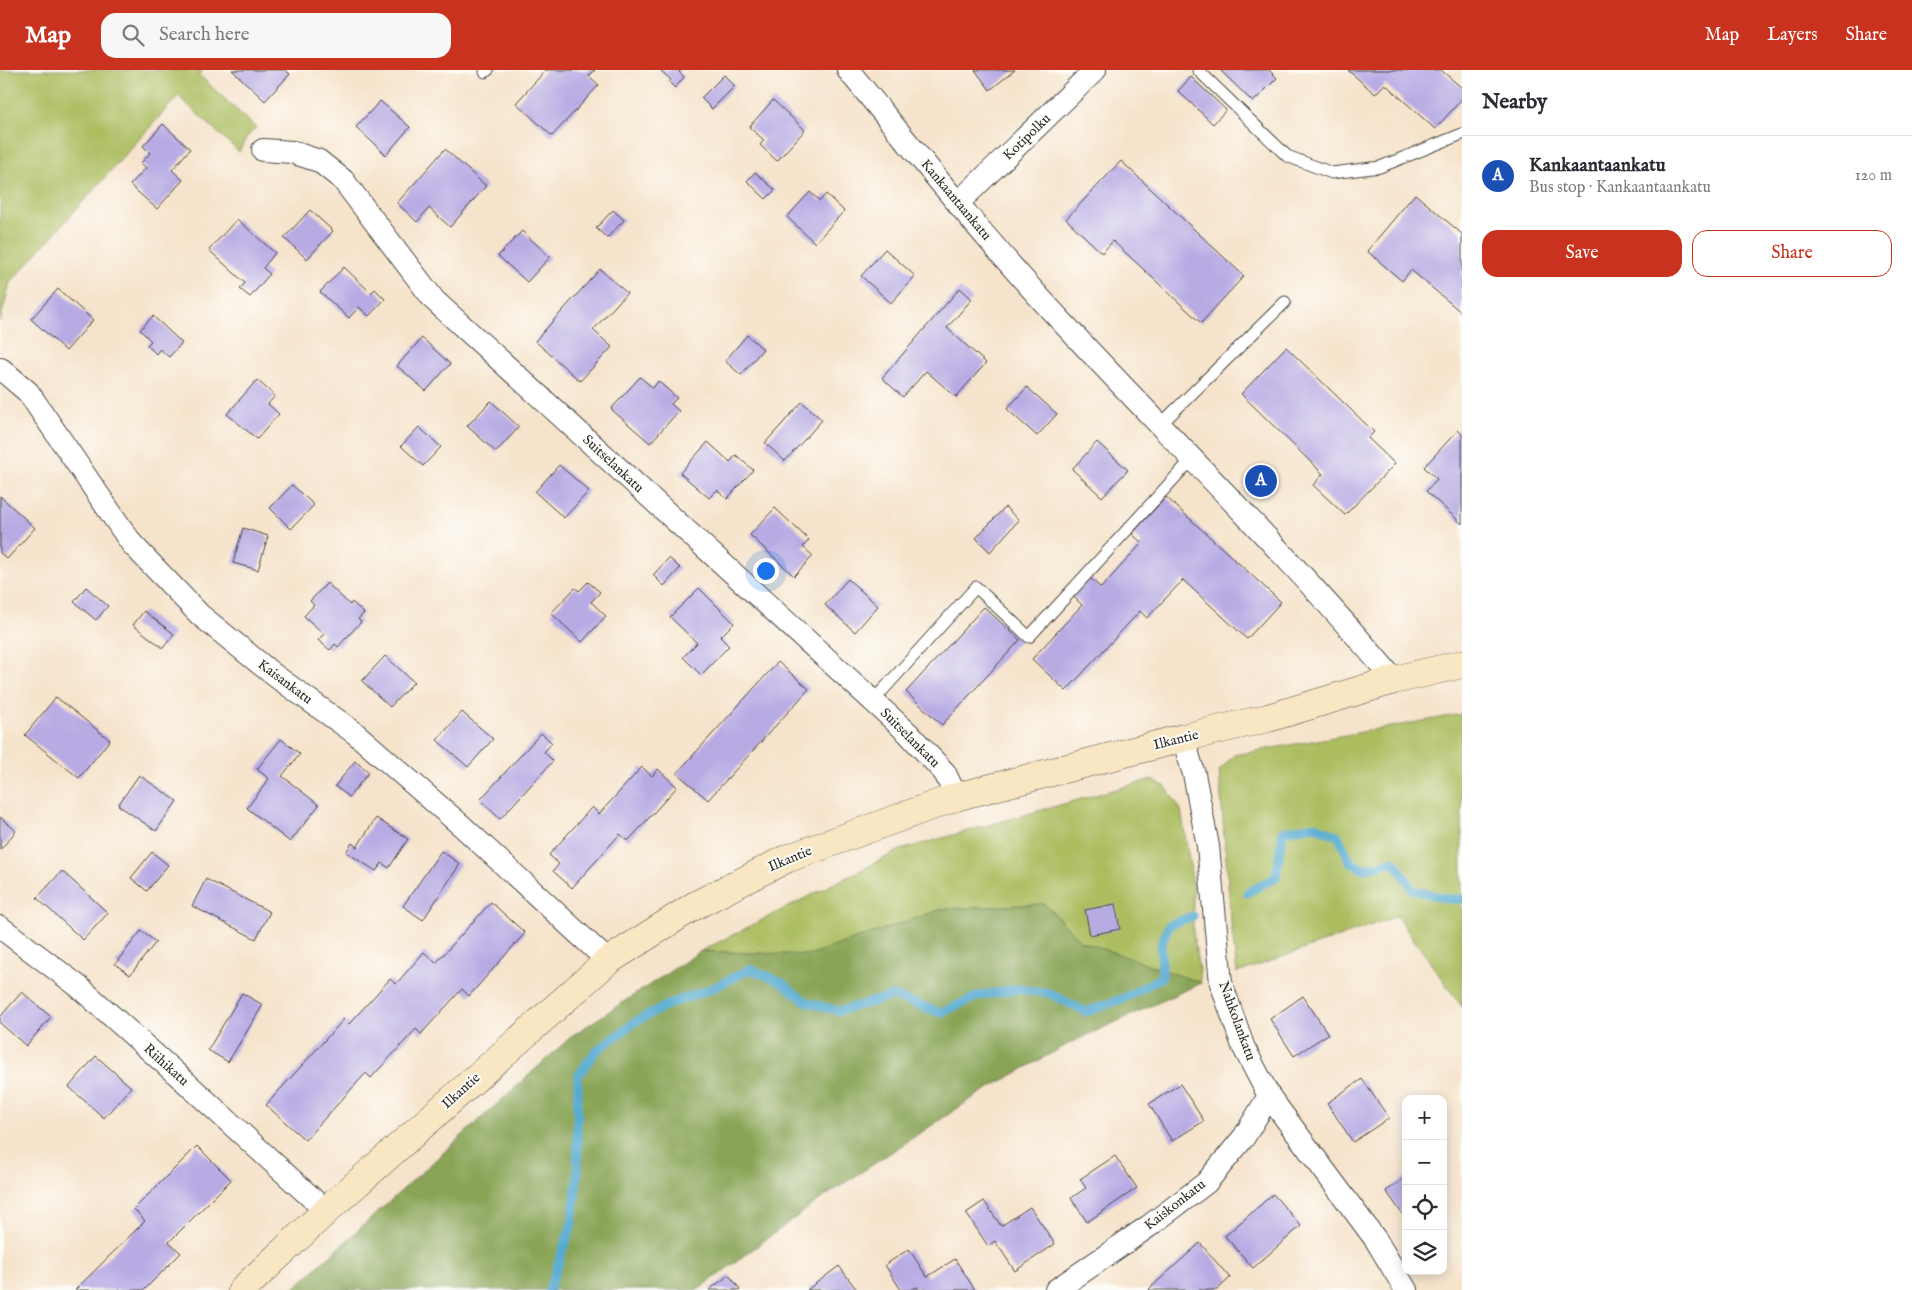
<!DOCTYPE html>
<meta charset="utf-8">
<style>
body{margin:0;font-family:"IM FELL English",serif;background:#f7f7f7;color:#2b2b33}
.controls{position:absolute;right:15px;bottom:15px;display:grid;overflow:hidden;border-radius:10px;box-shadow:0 2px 12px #0003}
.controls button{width:45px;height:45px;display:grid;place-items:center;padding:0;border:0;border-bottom:1px solid #e1e1e2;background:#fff;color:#2b2b33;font:25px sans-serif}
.you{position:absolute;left:765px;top:500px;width:18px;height:18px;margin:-12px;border:4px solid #fff;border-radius:50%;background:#1a73e8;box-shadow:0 0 0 8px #1a73e833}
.badge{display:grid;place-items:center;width:32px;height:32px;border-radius:50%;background:#c8321e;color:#fff;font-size:16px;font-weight:700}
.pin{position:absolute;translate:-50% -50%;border:2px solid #fff;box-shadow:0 1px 5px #0006}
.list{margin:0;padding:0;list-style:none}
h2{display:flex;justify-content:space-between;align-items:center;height:65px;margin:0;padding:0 20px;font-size:21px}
h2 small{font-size:16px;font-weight:400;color:#7c7c81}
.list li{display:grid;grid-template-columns:32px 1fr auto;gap:15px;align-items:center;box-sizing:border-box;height:80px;padding:0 20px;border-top:1px solid #e1e1e2}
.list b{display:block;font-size:19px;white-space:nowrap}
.list p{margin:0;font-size:16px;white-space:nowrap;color:#7c7c81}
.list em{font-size:16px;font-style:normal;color:#7c7c81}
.actions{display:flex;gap:10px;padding:15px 20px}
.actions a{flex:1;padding:11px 0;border:1px solid #c8321e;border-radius:15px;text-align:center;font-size:18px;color:#c8321e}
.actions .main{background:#c8321e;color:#fff}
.icon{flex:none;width:28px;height:28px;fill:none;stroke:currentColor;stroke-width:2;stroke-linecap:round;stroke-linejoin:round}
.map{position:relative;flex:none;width:1462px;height:1220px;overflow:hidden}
header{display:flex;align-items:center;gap:30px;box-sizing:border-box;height:70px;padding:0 25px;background:#c8321e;color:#fff}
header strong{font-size:24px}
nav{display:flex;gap:28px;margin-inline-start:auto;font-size:18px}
.search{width:350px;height:45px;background:#f7f7f7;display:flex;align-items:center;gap:12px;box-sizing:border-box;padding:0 18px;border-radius:15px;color:#7c7c81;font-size:19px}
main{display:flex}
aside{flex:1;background:#fff}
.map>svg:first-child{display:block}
.green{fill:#acbd60;stroke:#6c7446}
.forest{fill:#89a456;stroke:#5a6840}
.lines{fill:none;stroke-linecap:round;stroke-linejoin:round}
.stream{stroke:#54aad0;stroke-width:9}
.building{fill:#b8abe4}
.service-casing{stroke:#494743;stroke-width:13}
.minor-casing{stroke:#494743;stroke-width:24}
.secondary-casing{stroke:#494743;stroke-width:29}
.service{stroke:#fff;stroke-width:11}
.minor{stroke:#fff;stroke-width:22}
.secondary{stroke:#f9e7c3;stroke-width:28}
.labels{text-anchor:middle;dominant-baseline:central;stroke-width:4;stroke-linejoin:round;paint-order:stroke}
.street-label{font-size:14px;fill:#2b2b2b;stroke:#fdfcf7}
</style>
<header>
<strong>Map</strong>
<div class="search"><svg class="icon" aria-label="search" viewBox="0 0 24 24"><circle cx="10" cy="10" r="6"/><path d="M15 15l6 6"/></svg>Search here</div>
<nav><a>Map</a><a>Layers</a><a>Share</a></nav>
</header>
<main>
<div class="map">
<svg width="1462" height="1220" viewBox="0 0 1462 1220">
<rect width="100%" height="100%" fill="#fdfcf7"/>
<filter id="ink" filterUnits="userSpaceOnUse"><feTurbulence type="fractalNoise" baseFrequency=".02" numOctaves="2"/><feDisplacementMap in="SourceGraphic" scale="10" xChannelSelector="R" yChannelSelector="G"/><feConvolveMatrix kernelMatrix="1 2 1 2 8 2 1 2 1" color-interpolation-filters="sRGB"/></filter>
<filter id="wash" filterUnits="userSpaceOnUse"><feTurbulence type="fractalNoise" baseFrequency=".0096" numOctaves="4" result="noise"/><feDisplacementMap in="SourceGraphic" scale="20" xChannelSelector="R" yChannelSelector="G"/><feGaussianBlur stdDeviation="1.12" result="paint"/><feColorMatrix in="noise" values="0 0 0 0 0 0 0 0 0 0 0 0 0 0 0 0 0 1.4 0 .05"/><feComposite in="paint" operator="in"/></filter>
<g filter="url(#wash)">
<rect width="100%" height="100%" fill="#f6e3cb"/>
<!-- green -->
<g class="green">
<polygon points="0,0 203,0 199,5 256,58 246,68 239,82 178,26 10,213 0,252"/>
<polygon points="1462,644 1462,937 1397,846 1237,903 1231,853 1219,701 1234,685"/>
<polygon points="1152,709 1166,717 1181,740 1193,814 1193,862 1201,913 1080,871 1045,834 942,839 809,885 701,881 900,780"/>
</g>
<!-- forest -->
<polygon class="forest" points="1045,834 1080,871 1201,913 1070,973 979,1024 815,1133 698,1220 292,1220 573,965 701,881 809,885 942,839"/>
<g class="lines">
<!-- stream -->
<g class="stream">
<polyline points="1247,823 1276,807 1283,761 1315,756 1338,766 1351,793 1365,799 1394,791 1413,820 1448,829 1462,829"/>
<polyline points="549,1220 572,1153 578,1101 577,1065 578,1006 595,982 638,950 672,933 713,918 750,899 781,912 806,932 839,941 893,926 941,943 978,926 1017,919 1049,923 1086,942 1124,928 1162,907 1161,875 1169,855 1193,846"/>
</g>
</g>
<g id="blocks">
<!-- building -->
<g class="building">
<polygon points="232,0 285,0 290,4 265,31"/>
<polygon points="546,0 595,0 589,6 599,15 552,66 516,33"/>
<polygon points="660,0 681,0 679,2 684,7 675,18 669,12 671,10"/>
<polygon points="975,0 1015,0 990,20"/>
<polygon points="1220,0 1269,0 1277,8 1253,32"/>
<polygon points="1348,0 1441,0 1462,18 1462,29 1435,59 1385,14 1375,24"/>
<polygon points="724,5 735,16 712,39 701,28"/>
<polygon points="1191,7 1226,40 1213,54 1178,21"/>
<polygon points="773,30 805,60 777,91 760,75 764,70 749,57"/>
<polygon points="380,31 410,57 386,85 356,57"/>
<polygon points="163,54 190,79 172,100 183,110 157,139 130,115 146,98 141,93 150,83 143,76"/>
<polygon points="445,79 486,116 450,157 429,138 417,152 397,133"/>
<polygon points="1121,91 1244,206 1201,253 1113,171 1102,183 1066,149"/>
<polygon points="755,102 775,120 766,129 747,111"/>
<polygon points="810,122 820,131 826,124 844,141 815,173 787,147"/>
<polygon points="1415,124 1462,164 1462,243 1411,200 1402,211 1367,181"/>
<polygon points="310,140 333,161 307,189 284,168"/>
<polygon points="613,140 624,150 607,168 596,158"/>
<polygon points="237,149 275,183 263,198 270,204 250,227 240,219 245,213 209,180"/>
<polygon points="522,161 550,187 527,212 498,186"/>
<polygon points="885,179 915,206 891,233 861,206"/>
<polygon points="344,197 371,223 375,219 385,229 369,246 359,237 349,248 320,222"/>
<polygon points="600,199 627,223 593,260 612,277 580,311 535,271"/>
<polygon points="960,218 972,229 947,258 986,293 956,327 926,301 903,327 882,308"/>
<polygon points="58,219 93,250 66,281 31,249"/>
<polygon points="153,246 182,273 169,287 160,279 156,284 147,275 151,271 140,260"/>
<polygon points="747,265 763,279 741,305 725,291"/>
<polygon points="422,268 450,294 426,321 397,296"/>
<polygon points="1286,277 1374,362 1368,368 1395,394 1345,445 1313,415 1323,404 1241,324"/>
<polygon points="640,307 653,318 658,311 677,328 671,334 679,341 650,373 611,339"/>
<polygon points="257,310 275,326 268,334 279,344 257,369 227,344"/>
<polygon points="1027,317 1057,344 1037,366 1007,339"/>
<polygon points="491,331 519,357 496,382 467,356"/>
<polygon points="802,332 822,350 785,391 765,373"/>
<polygon points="419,357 441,377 423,396 401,376"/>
<polygon points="1458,360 1462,364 1462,454 1426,421 1437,409 1424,397"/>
<polygon points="708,372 730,392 736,385 753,400 727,429 717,420 709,428 680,403"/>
<polygon points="1097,372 1128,400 1102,427 1072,399"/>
<polygon points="559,395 589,421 564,448 535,422"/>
<polygon points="292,415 314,435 291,459 270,438"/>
<polygon points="0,426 35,458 7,489 0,483"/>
<polygon points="1166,427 1281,532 1247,569 1183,510 1147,548 1140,541 1066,621 1032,589 1082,535 1072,525 1089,507 1101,518 1142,473 1132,464"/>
<polygon points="1005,437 1019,450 990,482 976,468"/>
<polygon points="775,438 809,470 803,477 813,486 794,506 750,465"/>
<polygon points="243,458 268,466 258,500 233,493"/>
<polygon points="669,488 680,498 664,516 653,505"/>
<polygon points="848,509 878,536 855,562 825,535"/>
<polygon points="588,512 600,522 591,532 606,546 582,572 551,543 575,518 579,521"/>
<polygon points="327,513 350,535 352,532 364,543 358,549 361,552 346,568 338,577 335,574 330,580 318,570 324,564 304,546 314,535 310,531"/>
<polygon points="86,517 108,536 96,550 74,532"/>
<polygon points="699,518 734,553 720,567 729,576 701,605 683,587 697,573 670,547"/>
<polygon points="984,537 1020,570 942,655 906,622"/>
<polygon points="144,541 174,564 163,578 133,555"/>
<polygon points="385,586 414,612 390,637 362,611"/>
<polygon points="778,592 809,619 708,730 677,703"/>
<polygon points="56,627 110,670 79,708 25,665"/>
<polygon points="462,642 493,669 468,697 437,670"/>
<polygon points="541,663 552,673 544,682 553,691 500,749 480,730"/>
<polygon points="281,669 300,684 282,706 319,735 290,772 247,738 269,709 257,699"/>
<polygon points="355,691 369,702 349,727 335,716"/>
<polygon points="642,697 652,706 658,699 677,717 628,771 620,764 572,818 553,801 559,794 549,785 592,737 599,744"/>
<polygon points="139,705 177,731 156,761 118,735"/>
<polygon points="0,747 16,761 0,780"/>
<polygon points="376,748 408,769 389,798 382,793 376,801 346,782 352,773 357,777"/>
<polygon points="441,781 460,794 423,850 403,836"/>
<polygon points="152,782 168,795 147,821 131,808"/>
<polygon points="62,801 108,843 83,870 37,828"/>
<polygon points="206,809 270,842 256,869 192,836"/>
<polygon points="491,832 525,863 469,926 462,919 421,964 416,959 371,1008 366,1003 305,1070 266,1035 344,949 349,954 390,909 396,914 424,882 436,893"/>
<polygon points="1115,834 1120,859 1090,865 1085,840"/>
<polygon points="141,861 156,872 130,905 115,894"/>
<polygon points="22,922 51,947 26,976 0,953 0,947"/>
<polygon points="242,923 263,935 228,992 208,980"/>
<polygon points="1303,926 1328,964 1294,986 1270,949"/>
<polygon points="96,986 131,1017 104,1048 69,1017"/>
<polygon points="1362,1009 1389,1048 1353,1072 1327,1033"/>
<polygon points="1180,1014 1204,1051 1172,1071 1149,1034"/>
<polygon points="197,1076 231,1110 169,1172 181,1183 144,1220 75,1220 145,1151 134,1139"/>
<polygon points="1115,1086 1137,1118 1087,1152 1071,1128 1086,1118 1080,1109"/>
<polygon points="1406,1107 1406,1149 1386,1121"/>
<polygon points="1273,1124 1301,1156 1253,1198 1225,1166"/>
<polygon points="984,1131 1001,1156 1030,1137 1055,1174 1015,1201 995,1171 988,1176 966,1143"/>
<polygon points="1200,1173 1230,1208 1217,1220 1150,1220 1149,1219"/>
<polygon points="909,1179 927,1207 955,1189 975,1220 919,1220 917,1217 911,1220 901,1220 885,1195"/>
<polygon points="839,1196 857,1220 807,1220"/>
<polygon points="729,1205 740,1219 738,1220 709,1220"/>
</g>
</g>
</g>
<g filter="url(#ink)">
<use href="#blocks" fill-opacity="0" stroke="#494743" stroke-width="1"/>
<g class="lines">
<defs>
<g id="service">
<polyline points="1198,0 1287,86 1332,103 1380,97 1462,64"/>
<polyline points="485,2 488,0"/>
<polyline points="1160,355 1285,232"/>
<polyline points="873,631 976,517 1029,567 1192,389"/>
</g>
<g id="minor">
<path d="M848 0C918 85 988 173 1064 254 1174 372 1290 486 1394 610"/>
<polyline points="263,80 292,82 319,91 343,110 434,230 908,663 945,703 956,727"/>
<polyline points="958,133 1095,0"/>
<polyline points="1,299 28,322 132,474 200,545 274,605 355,663 463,757 608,891"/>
<polyline points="1183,668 1194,704 1208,776 1221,913 1243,976 1269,1026 1376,1170 1406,1220"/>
<polyline points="0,857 78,916 181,1008 326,1141"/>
<polyline points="1056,1220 1149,1156 1206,1113 1244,1067 1269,1026"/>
</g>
<polyline id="secondary" points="242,1220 326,1141 608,891 694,836 786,789 956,727 1183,668 1268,648 1394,610 1462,594"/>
</defs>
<!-- service casing -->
<use href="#service" class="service-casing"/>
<!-- minor casing -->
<use href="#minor" class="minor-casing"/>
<!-- secondary casing -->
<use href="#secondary" class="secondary-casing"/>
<!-- service -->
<use href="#service" class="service"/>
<!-- minor -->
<use href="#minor" class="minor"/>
<!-- secondary -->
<use href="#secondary" class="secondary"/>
</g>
</g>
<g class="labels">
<!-- street labels -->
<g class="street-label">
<text transform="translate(1027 67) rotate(-44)">Kotipolku</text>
<text transform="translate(956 130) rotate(50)">Kankaantaankatu</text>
<text transform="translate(613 394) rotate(43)">Suitselankatu</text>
<text transform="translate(285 612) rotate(37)">Kaisankatu</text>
<text transform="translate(910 668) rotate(45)">Suitselankatu</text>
<text transform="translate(1176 670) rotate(-14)">Ilkantie</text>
<text transform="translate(790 789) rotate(-23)">Ilkantie</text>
<text transform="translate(1237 951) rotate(70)">Nahkolankatu</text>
<text transform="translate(166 995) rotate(42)">Riihikatu</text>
<text transform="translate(461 1021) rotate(-42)">Ilkantie</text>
<text transform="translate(1175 1135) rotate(-38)">Kaiskonkatu</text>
</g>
</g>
</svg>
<div class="controls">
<button>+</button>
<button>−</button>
<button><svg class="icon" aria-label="locate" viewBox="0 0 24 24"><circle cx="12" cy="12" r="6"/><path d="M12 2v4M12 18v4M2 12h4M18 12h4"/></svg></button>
<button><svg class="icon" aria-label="layers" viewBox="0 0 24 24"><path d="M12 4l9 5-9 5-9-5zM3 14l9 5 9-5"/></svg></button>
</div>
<div class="you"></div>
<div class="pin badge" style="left:1261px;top:411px;background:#1a4fb4">A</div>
</div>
<aside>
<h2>Nearby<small></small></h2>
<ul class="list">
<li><span class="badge" style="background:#1a4fb4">A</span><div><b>Kankaantaankatu</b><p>Bus stop · Kankaantaankatu</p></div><em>120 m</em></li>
</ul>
<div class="actions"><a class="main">Save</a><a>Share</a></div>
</aside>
</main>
